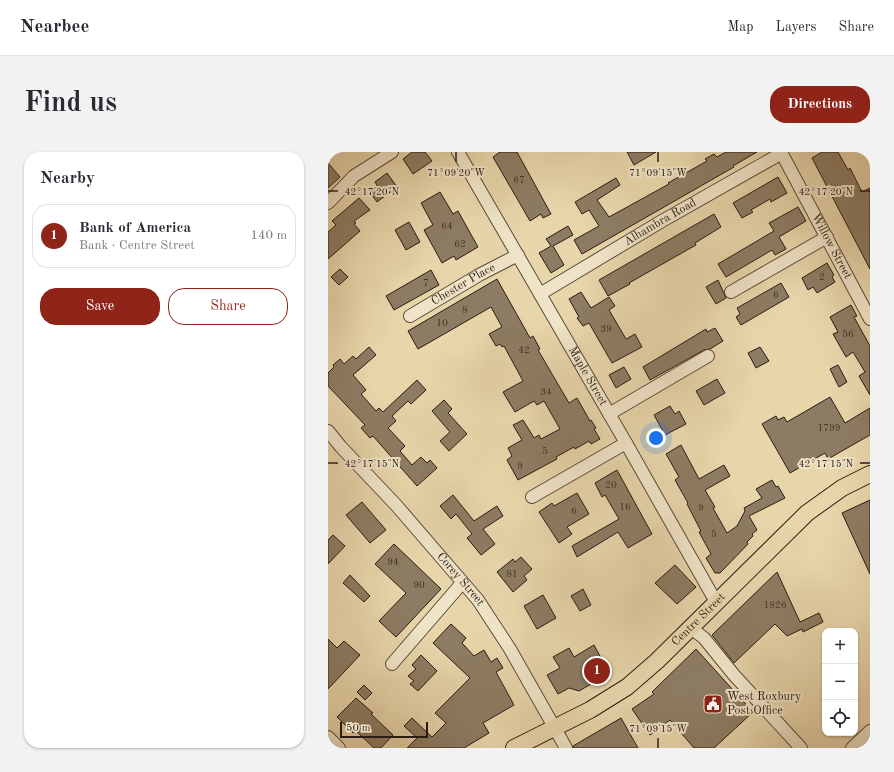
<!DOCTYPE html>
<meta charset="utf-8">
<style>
body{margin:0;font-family:"Old Standard TT",serif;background:#f2f2f3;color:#2b2b33}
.controls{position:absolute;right:12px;bottom:12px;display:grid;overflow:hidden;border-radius:8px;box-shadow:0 1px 3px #0004}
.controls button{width:36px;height:36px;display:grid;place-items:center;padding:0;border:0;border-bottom:1px solid #e1e1e2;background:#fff;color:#2b2b33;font:20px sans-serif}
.scale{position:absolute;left:12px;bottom:10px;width:88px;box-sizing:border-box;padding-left:4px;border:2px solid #2a1b14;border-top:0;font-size:11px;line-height:14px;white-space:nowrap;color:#2a1b14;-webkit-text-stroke:3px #f0e4c8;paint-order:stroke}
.you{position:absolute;left:328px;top:286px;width:14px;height:14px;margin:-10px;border:3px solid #fff;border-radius:50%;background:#1a73e8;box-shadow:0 0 0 6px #1a73e833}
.badge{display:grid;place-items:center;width:26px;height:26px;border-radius:50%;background:#8f2418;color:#fff;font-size:13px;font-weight:700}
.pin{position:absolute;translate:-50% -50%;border:2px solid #fff;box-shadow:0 1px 4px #0006}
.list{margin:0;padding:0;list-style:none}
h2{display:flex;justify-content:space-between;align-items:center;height:52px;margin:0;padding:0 16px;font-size:17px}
h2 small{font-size:13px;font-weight:400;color:#7c7c81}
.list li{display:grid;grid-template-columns:26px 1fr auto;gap:12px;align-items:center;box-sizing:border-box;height:64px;margin:0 8px 8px;padding:0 8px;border:1px solid #e1e1e2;border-radius:16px}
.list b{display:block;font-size:15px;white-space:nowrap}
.list p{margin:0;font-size:13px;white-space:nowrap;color:#7c7c81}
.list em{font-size:13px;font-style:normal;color:#7c7c81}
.actions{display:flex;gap:8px;padding:12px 16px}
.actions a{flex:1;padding:9px 0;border:1px solid #8f2418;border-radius:16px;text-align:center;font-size:14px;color:#8f2418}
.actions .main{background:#8f2418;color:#fff}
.icon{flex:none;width:22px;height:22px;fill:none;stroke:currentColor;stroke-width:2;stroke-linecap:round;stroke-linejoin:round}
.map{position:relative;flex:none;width:542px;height:596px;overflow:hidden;border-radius:16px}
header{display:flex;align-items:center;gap:24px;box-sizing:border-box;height:56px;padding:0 20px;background:#fff;border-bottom:1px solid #e1e1e2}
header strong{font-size:19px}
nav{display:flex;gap:22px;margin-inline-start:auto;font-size:14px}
.intro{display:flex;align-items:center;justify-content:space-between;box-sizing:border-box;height:96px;padding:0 24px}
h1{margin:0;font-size:28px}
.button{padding:10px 18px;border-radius:16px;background:#8f2418;color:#fff;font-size:14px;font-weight:700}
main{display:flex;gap:24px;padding:0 24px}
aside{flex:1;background:#fff;border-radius:16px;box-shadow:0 1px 3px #0004}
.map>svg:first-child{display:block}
.building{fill:#8d7c63;stroke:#2a1b14}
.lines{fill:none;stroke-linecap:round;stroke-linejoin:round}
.minor-casing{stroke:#5a4a3a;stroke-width:14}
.major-casing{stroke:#2a1b14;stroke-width:18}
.minor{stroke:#f0e4c8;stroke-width:12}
.major{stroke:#e8d6ab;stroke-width:16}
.ticks{fill:none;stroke:#2a1b14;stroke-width:1.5}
.labels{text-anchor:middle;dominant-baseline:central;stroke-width:4;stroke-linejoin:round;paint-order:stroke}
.number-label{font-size:10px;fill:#433328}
.street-label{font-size:12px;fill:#2a1b14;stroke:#f0e4c8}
.poi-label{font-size:12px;fill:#2a1b14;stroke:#f0e4c8;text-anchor:start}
.ticks-label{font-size:10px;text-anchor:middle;fill:#2a1b14;stroke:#f0e4c8;stroke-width:4;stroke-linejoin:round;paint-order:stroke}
</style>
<header>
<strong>Nearbee</strong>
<nav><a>Map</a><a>Layers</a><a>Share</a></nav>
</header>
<div class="intro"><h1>Find us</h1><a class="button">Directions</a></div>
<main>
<aside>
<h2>Nearby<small></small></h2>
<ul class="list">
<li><span class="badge">1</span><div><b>Bank of America</b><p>Bank · Centre Street</p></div><em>140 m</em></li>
</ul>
<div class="actions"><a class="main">Save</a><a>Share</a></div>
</aside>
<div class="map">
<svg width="542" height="596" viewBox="0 0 542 596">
<rect width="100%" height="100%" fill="#e8d6ab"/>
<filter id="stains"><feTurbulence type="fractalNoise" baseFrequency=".005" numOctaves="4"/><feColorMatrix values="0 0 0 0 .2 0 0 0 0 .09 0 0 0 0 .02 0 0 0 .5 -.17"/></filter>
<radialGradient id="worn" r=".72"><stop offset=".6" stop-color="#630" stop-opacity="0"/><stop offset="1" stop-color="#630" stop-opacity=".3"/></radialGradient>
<!-- building -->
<g class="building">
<polygon points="84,0 97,0 104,9 85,22 75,7"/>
<polygon points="172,0 189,0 223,62 215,66 213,62 202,69 165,5"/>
<polygon points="299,0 328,0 306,13"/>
<polygon points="398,0 429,0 405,14 406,15 254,102 246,88 271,74 261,58 254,62 247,50 288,26 292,33 269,48 281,65 341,32 340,31 379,9 377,7 386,2 389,5"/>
<polygon points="494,0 510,0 520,18 522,16 534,40 542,36 542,117 484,6"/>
<polygon points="0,11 12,25 0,36"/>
<polygon points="59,21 69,35 49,50 41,39 49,33 47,30"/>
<polygon points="450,25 459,41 443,50 442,47 423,58 425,60 414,66 405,51"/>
<polygon points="112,40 125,62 130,59 150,95 128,108 126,104 114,111 96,78 105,73 93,51"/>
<polygon points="31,46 42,58 26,69 28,71 26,72 32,79 0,107 0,80 8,73 4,69"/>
<polygon points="470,55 478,69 451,85 458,97 447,103 444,98 398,125 390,112 446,79 441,71"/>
<polygon points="386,62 393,75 367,91 368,93 301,131 302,132 280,144 271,128"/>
<polygon points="81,70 92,90 78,98 67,78"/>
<polygon points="240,74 245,83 225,94 236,113 223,121 211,101 223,94 218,87"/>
<polygon points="499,111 506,123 504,125 507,130 489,141 485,135 480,138 474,126"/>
<polygon points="12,117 20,125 11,133 3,125"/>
<polygon points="103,118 111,133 66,158 58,144"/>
<polygon points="169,127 202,186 205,184 212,197 210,198 241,251 249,246 262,269 263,268 268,276 266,277 272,287 263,292 261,289 247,297 246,295 228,305 229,307 190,328 179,308 184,304 180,296 194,288 185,273 195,268 206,286 211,283 213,287 232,277 216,249 209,253 206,249 187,260 175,240 195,229 176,194 174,195 172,192 168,194 161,182 174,175 163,155 90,197 80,179"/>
<polygon points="390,128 398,146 388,152 378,135"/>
<polygon points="453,131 461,145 413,173 408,165 412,162 409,156"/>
<polygon points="253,140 263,156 281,145 287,154 281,158 298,187 307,182 314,195 284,211 261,171 255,174 249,166 251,165 241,147"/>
<polygon points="523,153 529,164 526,165 542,194 542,243 531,224 537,220 525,200 518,205 505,182 510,180 502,165"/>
<polygon points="387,176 395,189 382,197 376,198 322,228 315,215 378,177 379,180"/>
<polygon points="41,195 48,203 25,223 38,238 33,242 48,259 51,256 55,260 89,228 98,238 83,252 80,249 64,264 68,269 60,276 77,294 72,299 84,313 93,305 99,311 102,308 109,316 89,334 45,284 42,286 33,276 37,273 0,234 0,221 6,215 5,213 12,207 16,212 25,204 28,207"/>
<polygon points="432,195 441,209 428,216 420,201"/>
<polygon points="510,213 519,230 511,235 502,217"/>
<polygon points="296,215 303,227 288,236 281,223"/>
<polygon points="389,227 397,241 376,253 368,239"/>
<polygon points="502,245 517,271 542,256 542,283 500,307 497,301 462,321 434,272 448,264 450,268 456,265 459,270"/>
<polygon points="116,248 124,257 120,261 139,282 121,299 112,289 122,280 104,259"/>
<polygon points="342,254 347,262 351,259 358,272 337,283 326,263"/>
<polygon points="353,293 371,327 396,313 402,324 377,338 387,355 385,356 399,381 409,374 417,359 416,356 434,346 428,337 444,328 448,335 450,334 457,346 421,364 429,378 424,382 425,384 419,390 420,392 392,421 387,421 378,406 383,402 371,380 373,379 359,352 360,351 347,328 351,325 338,302"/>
<polygon points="289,318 324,382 300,396 290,380 249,405 244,394 291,367 277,343 274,345 267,331"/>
<polygon points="249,341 261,362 239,375 244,382 231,391 211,360 224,351 226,354"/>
<polygon points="125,343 146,369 169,354 175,364 155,377 167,392 153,403 139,386 144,382 128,362 123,367 112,354"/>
<polygon points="542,348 542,422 514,361"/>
<polygon points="34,350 58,378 42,391 18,363"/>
<polygon points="5,383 17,394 0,412 0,388"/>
<polygon points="66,392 113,437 68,485 51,469 78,441 47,412"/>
<polygon points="193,405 204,417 196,424 199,428 185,440 169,420 185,407 187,410"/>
<polygon points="347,413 368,435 349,452 327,431"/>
<polygon points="449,420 472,470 491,461 495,470 475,480 474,477 459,484 447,472 406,511 384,483"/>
<polygon points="22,423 42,444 36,450 15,431"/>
<polygon points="255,437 263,453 252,459 243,444"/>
<polygon points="215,443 228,466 209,477 196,454"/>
<polygon points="123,472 138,486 134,491 146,504 156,498 163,510 169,506 175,516 168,520 186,553 155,571 161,581 136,596 79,596 89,586 76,574 84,566 104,585 118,571 107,561 142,526 105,491"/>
<polygon points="0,487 9,496 16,489 32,503 0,537"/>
<polygon points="266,493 279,517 277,524 251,539 241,536 230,542 219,523 232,516 225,505 241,496 246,505"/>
<polygon points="368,497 425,560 386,596 366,596 342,568 322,583 304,557 326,542 324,540"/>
<polygon points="93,503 109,519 90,539 82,532 86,529 80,524 88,517 84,513"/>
<polygon points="36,533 44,541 37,548 29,540"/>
<polygon points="28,546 45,561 43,562 65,583 53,596 46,596 28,579 25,581 9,565"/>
<polygon points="293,566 310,596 245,596 245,594"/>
</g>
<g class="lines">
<defs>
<g id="minor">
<path id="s1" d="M130 0 298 291 388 450"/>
<path id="s2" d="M453 0 542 167"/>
<polyline points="0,51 26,24 64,0"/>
<polyline points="403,140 499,85"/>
<path id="s3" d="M212 142 334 69 454 1"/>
<path id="s4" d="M82 164 151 123 190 103"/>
<polyline points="281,262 380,204"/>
<path id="s5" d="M0 279 13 295 68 353 150 448 182 497 238 596"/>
<polyline points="204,345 298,291"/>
<polyline points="363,476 376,486 406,523 473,596"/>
<polyline points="64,512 134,431"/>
<polyline points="0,585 11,596"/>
<polyline points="524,596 542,579"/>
</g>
<g id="major">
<path id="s6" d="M186 596 262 558 299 535 329 509 479 361 514 336 542 322"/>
</g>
</defs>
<!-- minor casing -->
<use href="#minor" class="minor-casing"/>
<!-- major casing -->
<use href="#major" class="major-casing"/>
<!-- minor -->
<use href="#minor" class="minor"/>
<!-- major -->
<use href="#major" class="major"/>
</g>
<!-- ticks -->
<path class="ticks" d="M128 0V10M330 0V10M0 39H10M532 39H542M0 311H10M532 311H542M330 586V596"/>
<!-- icons -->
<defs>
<symbol id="civic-square" viewBox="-11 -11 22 22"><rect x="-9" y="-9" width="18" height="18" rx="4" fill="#8f2418" stroke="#f0e4c8"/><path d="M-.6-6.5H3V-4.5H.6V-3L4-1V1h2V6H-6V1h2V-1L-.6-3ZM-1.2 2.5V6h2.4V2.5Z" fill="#fff"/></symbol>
</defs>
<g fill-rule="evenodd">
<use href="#civic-square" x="374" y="541" width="22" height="22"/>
</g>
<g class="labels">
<!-- number labels -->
<g class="number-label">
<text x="191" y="28">67</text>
<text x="119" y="74">64</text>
<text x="132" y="92">62</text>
<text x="494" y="125">2</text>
<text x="98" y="131">7</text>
<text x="448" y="143">6</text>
<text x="137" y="158">8</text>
<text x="114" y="171">10</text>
<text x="278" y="177">39</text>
<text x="520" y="182">56</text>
<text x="196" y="198">42</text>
<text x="218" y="240">34</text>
<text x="501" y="276">1799</text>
<text x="217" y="299">5</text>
<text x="192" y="314">9</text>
<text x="283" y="333">20</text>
<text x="297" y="355">16</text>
<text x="373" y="356">9</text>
<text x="246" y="359">6</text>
<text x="386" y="382">5</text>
<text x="65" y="410">94</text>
<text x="184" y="422">81</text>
<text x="91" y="433">90</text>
<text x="447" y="453">1826</text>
</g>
<!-- street labels -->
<g class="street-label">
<text stroke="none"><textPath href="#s3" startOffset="140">Alhambra Road</textPath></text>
<text stroke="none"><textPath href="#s2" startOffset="107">Willow Street</textPath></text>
<text stroke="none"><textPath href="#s4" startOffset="62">Chester Place</textPath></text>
<text stroke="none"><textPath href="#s1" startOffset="259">Maple Street</textPath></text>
<text stroke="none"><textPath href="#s5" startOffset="199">Corey Street</textPath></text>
<text stroke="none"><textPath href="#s6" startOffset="227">Centre Street</textPath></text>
</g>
<!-- poi labels -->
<g class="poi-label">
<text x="399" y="545">West Roxbury<tspan x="399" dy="14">Post Office</tspan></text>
</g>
</g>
<g class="ticks-label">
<text x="128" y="24">71°09'20"W</text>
<text x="330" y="24">71°09'15"W</text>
<text x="44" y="43">42°17'20"N</text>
<text x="498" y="43">42°17'20"N</text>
<text x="44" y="315">42°17'15"N</text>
<text x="498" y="315">42°17'15"N</text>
<text x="330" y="580">71°09'15"W</text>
</g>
<rect width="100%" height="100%" filter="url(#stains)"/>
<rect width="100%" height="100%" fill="url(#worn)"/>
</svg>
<div class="controls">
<button>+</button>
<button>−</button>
<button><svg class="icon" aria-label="locate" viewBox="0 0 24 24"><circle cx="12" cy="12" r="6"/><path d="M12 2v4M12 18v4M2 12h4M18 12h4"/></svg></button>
</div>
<div class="scale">50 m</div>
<div class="you"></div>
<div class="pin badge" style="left:269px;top:519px">1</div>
</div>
</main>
